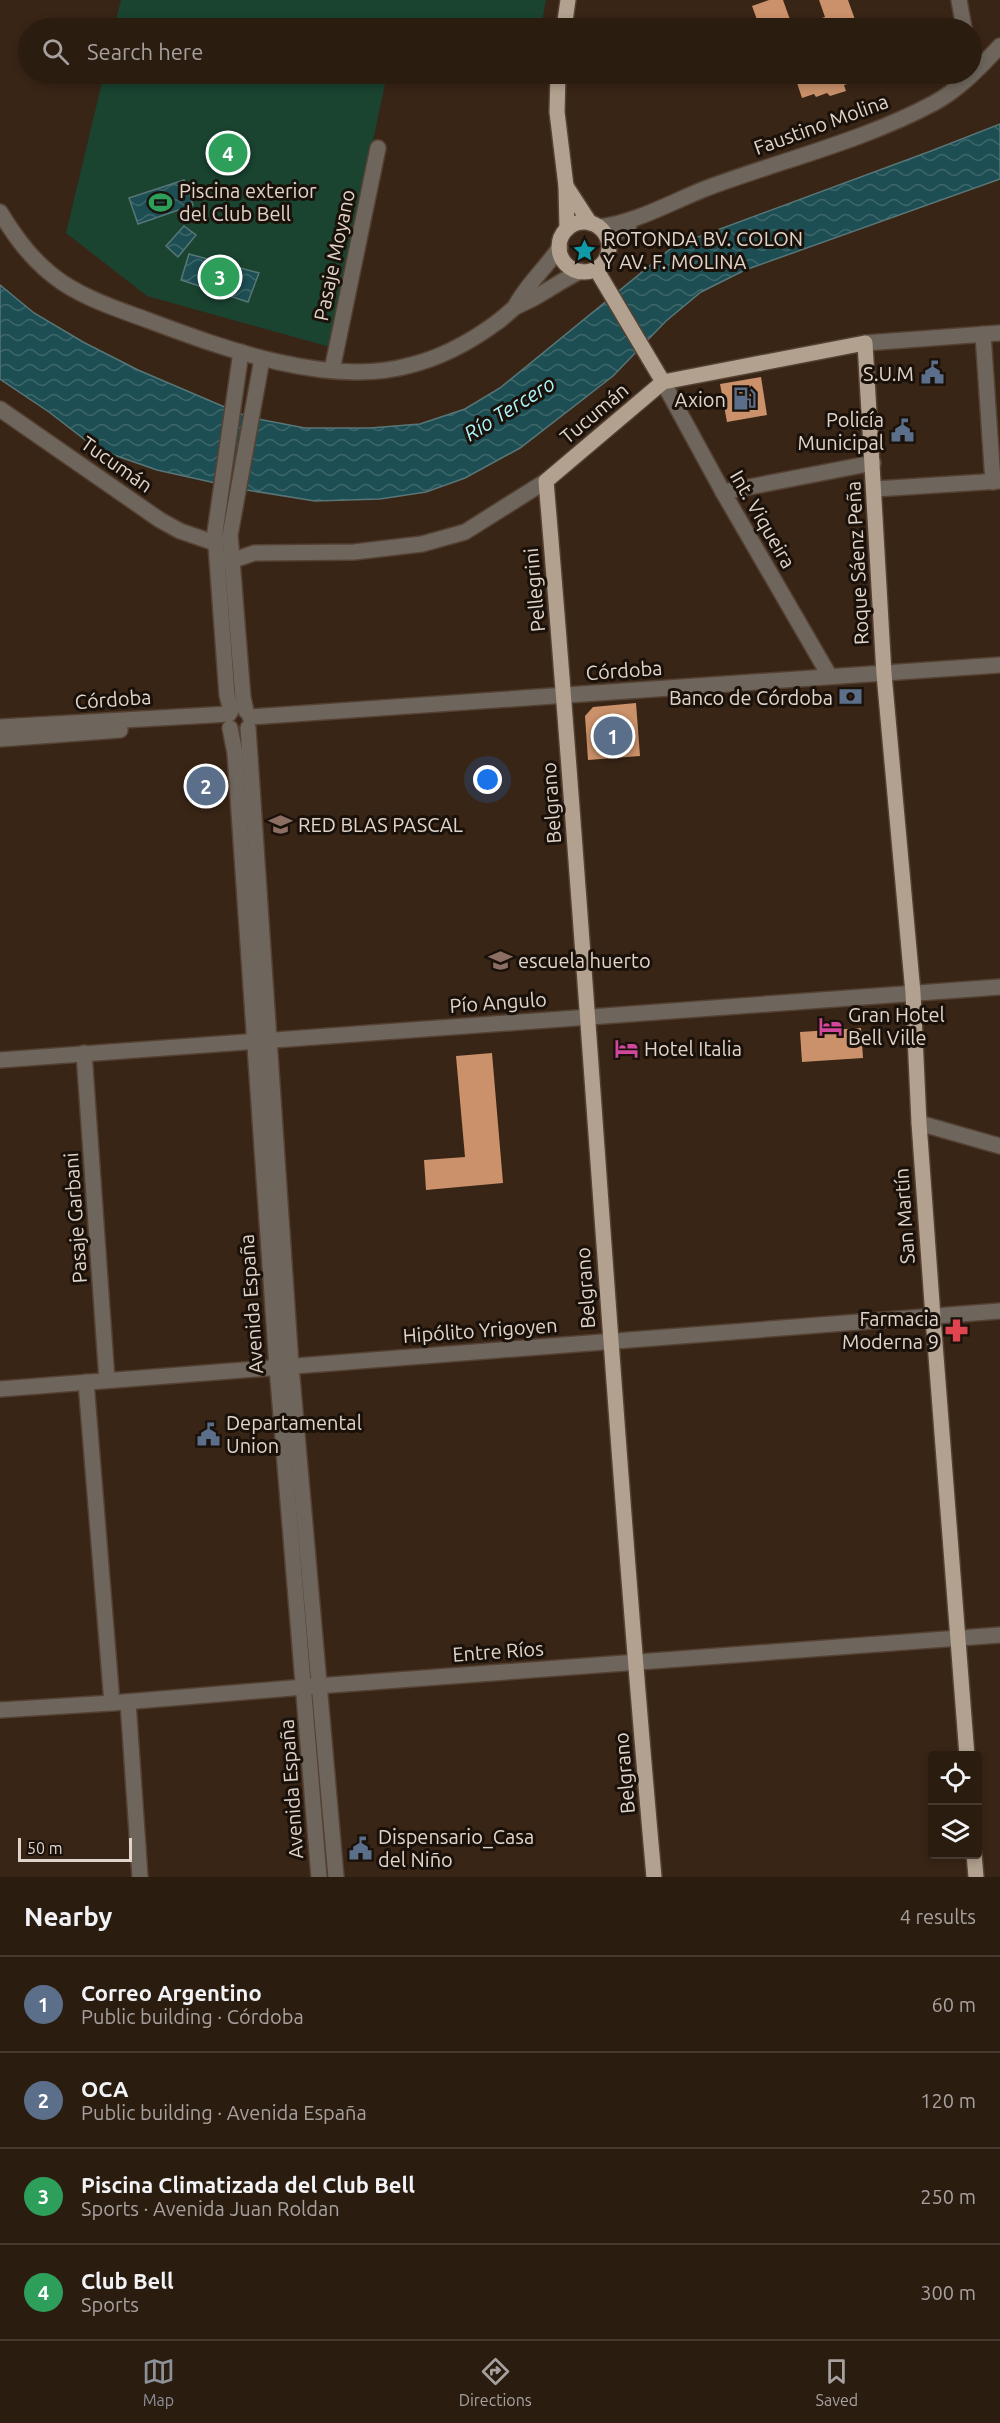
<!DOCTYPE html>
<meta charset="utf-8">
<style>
body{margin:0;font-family:Ubuntu,sans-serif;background:#37291e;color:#f1f3f6}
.controls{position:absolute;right:18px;bottom:18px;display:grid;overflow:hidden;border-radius:6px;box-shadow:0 3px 9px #0003}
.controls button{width:54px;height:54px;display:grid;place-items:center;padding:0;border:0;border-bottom:2px solid #473a30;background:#2b1c10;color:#f1f3f6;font:30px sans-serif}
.scale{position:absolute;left:18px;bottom:15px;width:114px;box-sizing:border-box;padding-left:6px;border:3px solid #e1d4ca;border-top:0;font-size:16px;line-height:21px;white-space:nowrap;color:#e1d4ca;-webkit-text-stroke:4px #19110a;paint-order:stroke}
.you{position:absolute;left:488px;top:780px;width:21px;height:21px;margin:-15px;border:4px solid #fff;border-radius:50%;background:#1a73e8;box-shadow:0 0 0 9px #1a73e833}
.badge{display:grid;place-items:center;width:39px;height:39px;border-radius:50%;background:#8c9099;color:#fff;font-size:20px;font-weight:700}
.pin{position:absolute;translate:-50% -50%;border:3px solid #fff;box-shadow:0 2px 6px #0006}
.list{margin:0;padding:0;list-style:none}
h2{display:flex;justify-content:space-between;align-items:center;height:78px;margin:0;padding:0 24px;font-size:26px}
h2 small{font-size:20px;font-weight:400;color:#a6a19f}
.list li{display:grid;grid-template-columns:39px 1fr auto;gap:18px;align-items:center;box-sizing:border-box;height:96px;padding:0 24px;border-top:2px solid #473a30}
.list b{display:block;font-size:22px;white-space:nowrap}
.list p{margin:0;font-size:20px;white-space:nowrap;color:#a6a19f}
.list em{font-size:20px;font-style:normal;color:#a6a19f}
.icon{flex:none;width:33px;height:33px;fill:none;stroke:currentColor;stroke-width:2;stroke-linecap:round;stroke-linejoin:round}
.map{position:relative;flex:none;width:1000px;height:1877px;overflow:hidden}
.search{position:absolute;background:#2b1c10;box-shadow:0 3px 9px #0003;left:18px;right:18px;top:18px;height:66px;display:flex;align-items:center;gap:15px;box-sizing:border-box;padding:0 21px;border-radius:33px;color:#a6a19f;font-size:22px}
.sheet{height:462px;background:#2b1c10}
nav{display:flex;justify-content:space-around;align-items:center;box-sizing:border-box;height:84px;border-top:2px solid #473a30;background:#2b1c10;font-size:16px;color:#a6a19f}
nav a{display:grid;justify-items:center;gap:3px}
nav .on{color:#8c9099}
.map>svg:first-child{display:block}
.pitch{fill:#1a4330}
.water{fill:url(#water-waves);stroke:#587677;stroke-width:1.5}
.building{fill:#ca916a}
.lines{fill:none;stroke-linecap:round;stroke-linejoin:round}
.minor-casing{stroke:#544133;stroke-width:18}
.major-casing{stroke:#544133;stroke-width:18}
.minor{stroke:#6e665c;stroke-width:15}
.major{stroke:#b1a18e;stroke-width:15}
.labels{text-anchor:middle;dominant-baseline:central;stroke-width:6;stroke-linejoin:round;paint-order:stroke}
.street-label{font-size:20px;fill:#e1d4ca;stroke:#19110a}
.poi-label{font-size:20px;fill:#e1d4ca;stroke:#19110a;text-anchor:start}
.water-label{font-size:21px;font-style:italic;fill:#acf2fb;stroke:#19110a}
</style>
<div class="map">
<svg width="1000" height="1877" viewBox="0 0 1000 1877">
<defs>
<pattern id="water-waves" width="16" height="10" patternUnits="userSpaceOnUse" patternTransform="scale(1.5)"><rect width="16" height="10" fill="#1d4e53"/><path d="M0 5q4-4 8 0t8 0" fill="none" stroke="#3e676a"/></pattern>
</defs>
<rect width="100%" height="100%" fill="#392516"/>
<!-- pitch -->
<g class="pitch">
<polygon points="121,0 546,0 541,28 114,28"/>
<polygon points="104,74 387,74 330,347 147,296 66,233"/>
</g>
<!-- water -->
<g class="water">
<polygon points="1000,124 1000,179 745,270 701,292 666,321 613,376 520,448 465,478 426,492 380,499 315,501 247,490 157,470 97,449 49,412 0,379 0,285 34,313 83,342 138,370 248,417 305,428 370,428 420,424 465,409 500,388 674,246 931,151"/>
<polygon points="184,180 193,205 138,224 129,198"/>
<polygon points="184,226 196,235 178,257 166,246"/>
<polygon points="189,254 259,273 248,302 181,280"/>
</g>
<!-- building -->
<g class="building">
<polygon points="769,0 783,0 793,28 760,28 752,6"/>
<polygon points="819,0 848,0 858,28 797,28 796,26 825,17"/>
<polygon points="794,74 873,74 874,76 844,85 846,91 830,96 827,93 816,97 814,94 802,98"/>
<polygon points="761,377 767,415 727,422 720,384"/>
<polygon points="636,703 640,756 588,760 585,716 593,707"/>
<polygon points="861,1028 863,1058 802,1062 800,1032"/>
<polygon points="492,1053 503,1183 426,1190 424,1160 465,1157 456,1056"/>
</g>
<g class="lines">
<defs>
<g id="minor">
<polyline points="959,0 964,28"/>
<path d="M0 212C17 240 35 264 63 283 89 300 120 310 150 321 225 349 331 388 411 365 443 357 470 342 496 323 502 319 508 313 514 308 520 304 527 302 534 298 550 289 564 279 581 271"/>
<path d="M599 227C638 222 671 202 707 188 782 160 863 141 934 103 960 89 980 67 1000 46"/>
<polyline points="608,239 629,225"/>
<path d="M515 307C526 285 546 268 560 247"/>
<polyline points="983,334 993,482"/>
<polyline points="865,343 1000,333"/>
<polyline points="332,370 378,148"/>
<polyline points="663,382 723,492 829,675"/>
<polyline points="0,409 160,520 180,531 215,543"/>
<polyline points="875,489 1000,481"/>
<polyline points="723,492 873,463"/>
<polyline points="231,561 254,553 354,552 422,544 465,532 546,481"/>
<polyline points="231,711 227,695 215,532 241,352"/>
<polyline points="246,711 243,698 230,535 262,359"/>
<polyline points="250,717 1000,665"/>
<polyline points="0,727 229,714"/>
<polyline points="230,728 235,753 277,1367 319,1877"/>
<polyline points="248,728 291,1366 336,1877"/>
<polyline points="0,739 120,730"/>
<polyline points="84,1053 107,1380"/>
<polyline points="0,1060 1000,987"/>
<polyline points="919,1123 1000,1146"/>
<polyline points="86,1382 112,1703"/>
<polyline points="0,1389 1000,1311"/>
<polyline points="128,1702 140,1877"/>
<polyline points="0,1710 112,1703 304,1687 1000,1635"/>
</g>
<g id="major">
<polyline points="564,28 568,0"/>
<polyline points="558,74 557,112 566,186 567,229"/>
<polyline points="566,186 590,223"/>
<circle cx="584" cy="247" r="25"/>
<polyline points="596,269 663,382"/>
<polyline points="974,1854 976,1877"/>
<path d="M654 1877C612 1412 586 946 546 481L663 382 865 343 884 674 913 993 919 1123 933 1317 967 1756"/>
</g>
</defs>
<!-- minor casing -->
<use href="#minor" class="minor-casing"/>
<!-- major casing -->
<use href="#major" class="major-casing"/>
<!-- minor -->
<use href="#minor" class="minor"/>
<!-- major -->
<use href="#major" class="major"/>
</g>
<!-- icons -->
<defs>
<symbol id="stadium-bare" viewBox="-9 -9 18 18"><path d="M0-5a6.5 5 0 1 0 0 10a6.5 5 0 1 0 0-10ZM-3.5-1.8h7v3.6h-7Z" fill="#2e9e5b" stroke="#19110a" stroke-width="2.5" paint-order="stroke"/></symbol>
<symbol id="sight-bare" viewBox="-9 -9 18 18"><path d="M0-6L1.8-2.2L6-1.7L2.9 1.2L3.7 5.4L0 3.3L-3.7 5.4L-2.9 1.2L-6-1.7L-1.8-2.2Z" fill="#0f9aa8" stroke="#19110a" stroke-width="2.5" paint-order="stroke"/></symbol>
<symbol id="civic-bare" viewBox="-9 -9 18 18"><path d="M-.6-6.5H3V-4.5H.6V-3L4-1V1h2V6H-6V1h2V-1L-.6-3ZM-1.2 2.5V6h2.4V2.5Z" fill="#5c6f8a" stroke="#19110a" stroke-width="2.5" paint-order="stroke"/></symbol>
<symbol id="fuel-bare" viewBox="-9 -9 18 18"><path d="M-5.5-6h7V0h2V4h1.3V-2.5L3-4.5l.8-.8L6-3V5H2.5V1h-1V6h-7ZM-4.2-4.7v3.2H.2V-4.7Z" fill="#5c6f8a" stroke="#19110a" stroke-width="2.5" paint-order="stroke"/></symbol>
<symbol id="bank-bare" viewBox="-9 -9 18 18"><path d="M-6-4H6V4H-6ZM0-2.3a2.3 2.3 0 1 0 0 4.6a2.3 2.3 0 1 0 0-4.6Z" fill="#5c6f8a" stroke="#19110a" stroke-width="2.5" paint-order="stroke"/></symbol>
<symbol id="school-bare" viewBox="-9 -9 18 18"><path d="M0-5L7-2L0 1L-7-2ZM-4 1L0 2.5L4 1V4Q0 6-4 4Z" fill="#8d6e63" stroke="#19110a" stroke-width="2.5" paint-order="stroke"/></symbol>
<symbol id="hotel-bare" viewBox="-9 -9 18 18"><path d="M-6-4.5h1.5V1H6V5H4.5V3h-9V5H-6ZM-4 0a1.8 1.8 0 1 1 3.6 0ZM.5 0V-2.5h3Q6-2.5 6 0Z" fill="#d1479c" stroke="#19110a" stroke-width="2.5" paint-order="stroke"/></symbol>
<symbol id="pharmacy-bare" viewBox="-9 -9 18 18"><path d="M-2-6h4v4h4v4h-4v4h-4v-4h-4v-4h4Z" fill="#e0444e" stroke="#19110a" stroke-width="2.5" paint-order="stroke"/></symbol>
</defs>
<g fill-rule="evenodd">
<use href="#stadium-bare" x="144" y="186" width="33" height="33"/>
<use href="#sight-bare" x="568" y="234" width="33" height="33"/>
<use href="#civic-bare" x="916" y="356" width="33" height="33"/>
<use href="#fuel-bare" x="728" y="382" width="33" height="33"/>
<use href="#civic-bare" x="886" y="414" width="33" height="33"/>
<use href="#bank-bare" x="834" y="680" width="33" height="33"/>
<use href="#school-bare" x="264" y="808" width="33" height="33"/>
<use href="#school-bare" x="484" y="944" width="33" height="33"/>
<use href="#hotel-bare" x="814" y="1010" width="33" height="33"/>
<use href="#hotel-bare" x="610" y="1032" width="33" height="33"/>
<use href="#pharmacy-bare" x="940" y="1314" width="33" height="33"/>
<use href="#civic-bare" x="192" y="1418" width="33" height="33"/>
<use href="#civic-bare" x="344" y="1832" width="33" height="33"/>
</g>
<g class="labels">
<!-- street labels -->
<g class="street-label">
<text transform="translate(821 124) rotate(-20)">Faustino Molina</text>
<text transform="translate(334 255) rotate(-78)">Pasaje Moyano</text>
<text transform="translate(594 413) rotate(-40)">Tucumán</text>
<text transform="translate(117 464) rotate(35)">Tucumán</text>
<text transform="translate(763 519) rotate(60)">Int. Viqueira</text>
<text transform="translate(857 563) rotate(-93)">Roque Sáenz Peña</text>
<text transform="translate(534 590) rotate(-95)">Pellegrini</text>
<text transform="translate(624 670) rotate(-4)">Córdoba</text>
<text transform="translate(113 699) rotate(-4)">Córdoba</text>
<text transform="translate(551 803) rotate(-94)">Belgrano</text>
<text transform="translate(498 1002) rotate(-4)">Pío Angulo</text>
<text transform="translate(904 1216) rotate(-94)">San Martín</text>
<text transform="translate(75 1218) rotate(-94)">Pasaje Garbani</text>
<text transform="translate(585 1288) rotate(-94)">Belgrano</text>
<text transform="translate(251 1304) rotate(-94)">Avenida España</text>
<text transform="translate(480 1330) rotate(-4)">Hipólito Yrigoyen</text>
<text transform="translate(498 1651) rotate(-4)">Entre Ríos</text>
<text transform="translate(624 1773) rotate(-95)">Belgrano</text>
<text transform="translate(291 1789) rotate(-94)">Avenida España</text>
</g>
<!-- poi labels -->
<g class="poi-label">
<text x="179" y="190">Piscina exterior<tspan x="179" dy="23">del Club Bell</tspan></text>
<text x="603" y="238">ROTONDA BV. COLON<tspan x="603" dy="23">Y AV. F. MOLINA</tspan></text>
<text x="914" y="373" text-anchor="end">S.U.M</text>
<text x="726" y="399" text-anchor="end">Axion</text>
<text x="884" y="419" text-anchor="end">Policía<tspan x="884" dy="23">Municipal</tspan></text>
<text x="833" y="697" text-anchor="end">Banco de Córdoba</text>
<text x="298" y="824">RED BLAS PASCAL</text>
<text x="518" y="960">escuela huerto</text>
<text x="848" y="1014">Gran Hotel<tspan x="848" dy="23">Bell Ville</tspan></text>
<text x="644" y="1048">Hotel Italia</text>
<text x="939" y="1318" text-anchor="end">Farmacia<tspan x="939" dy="23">Moderna 9</tspan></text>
<text x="226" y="1422">Departamental<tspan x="226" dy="23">Union</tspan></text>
<text x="378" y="1836">Dispensario_Casa<tspan x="378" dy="23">del Niño</tspan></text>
</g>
<!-- water labels -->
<g class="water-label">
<text transform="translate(509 408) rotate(-32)">Río Tercero</text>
</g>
</g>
</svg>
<div class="controls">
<button><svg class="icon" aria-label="locate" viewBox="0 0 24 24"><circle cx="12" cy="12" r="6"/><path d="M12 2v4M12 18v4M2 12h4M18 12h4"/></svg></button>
<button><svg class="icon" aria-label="layers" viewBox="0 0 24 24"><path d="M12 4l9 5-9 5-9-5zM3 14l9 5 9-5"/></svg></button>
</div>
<div class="scale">50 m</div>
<div class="you"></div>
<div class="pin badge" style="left:613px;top:736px;background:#5c6f8a">1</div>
<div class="pin badge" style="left:206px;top:786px;background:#5c6f8a">2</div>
<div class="pin badge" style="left:220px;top:277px;background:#2e9e5b">3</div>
<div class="pin badge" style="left:228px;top:153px;background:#2e9e5b">4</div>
<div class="search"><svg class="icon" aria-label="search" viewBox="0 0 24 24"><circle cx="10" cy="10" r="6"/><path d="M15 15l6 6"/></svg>Search here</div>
</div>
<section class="sheet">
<h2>Nearby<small>4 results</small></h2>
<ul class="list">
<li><span class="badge" style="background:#5c6f8a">1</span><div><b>Correo Argentino</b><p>Public building · Córdoba</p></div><em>60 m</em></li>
<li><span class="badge" style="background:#5c6f8a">2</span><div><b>OCA</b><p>Public building · Avenida España</p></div><em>120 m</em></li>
<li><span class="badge" style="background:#2e9e5b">3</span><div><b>Piscina Climatizada del Club Bell</b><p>Sports · Avenida Juan Roldan</p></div><em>250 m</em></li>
<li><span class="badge" style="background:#2e9e5b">4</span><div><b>Club Bell</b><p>Sports</p></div><em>300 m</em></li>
</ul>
</section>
<nav>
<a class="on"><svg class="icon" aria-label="map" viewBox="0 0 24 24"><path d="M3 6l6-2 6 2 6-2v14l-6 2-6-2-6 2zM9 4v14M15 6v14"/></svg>Map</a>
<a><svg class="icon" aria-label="directions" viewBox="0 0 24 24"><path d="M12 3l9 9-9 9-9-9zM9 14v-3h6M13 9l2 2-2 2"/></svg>Directions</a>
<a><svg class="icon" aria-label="saved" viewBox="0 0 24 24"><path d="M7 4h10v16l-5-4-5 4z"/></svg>Saved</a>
</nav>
